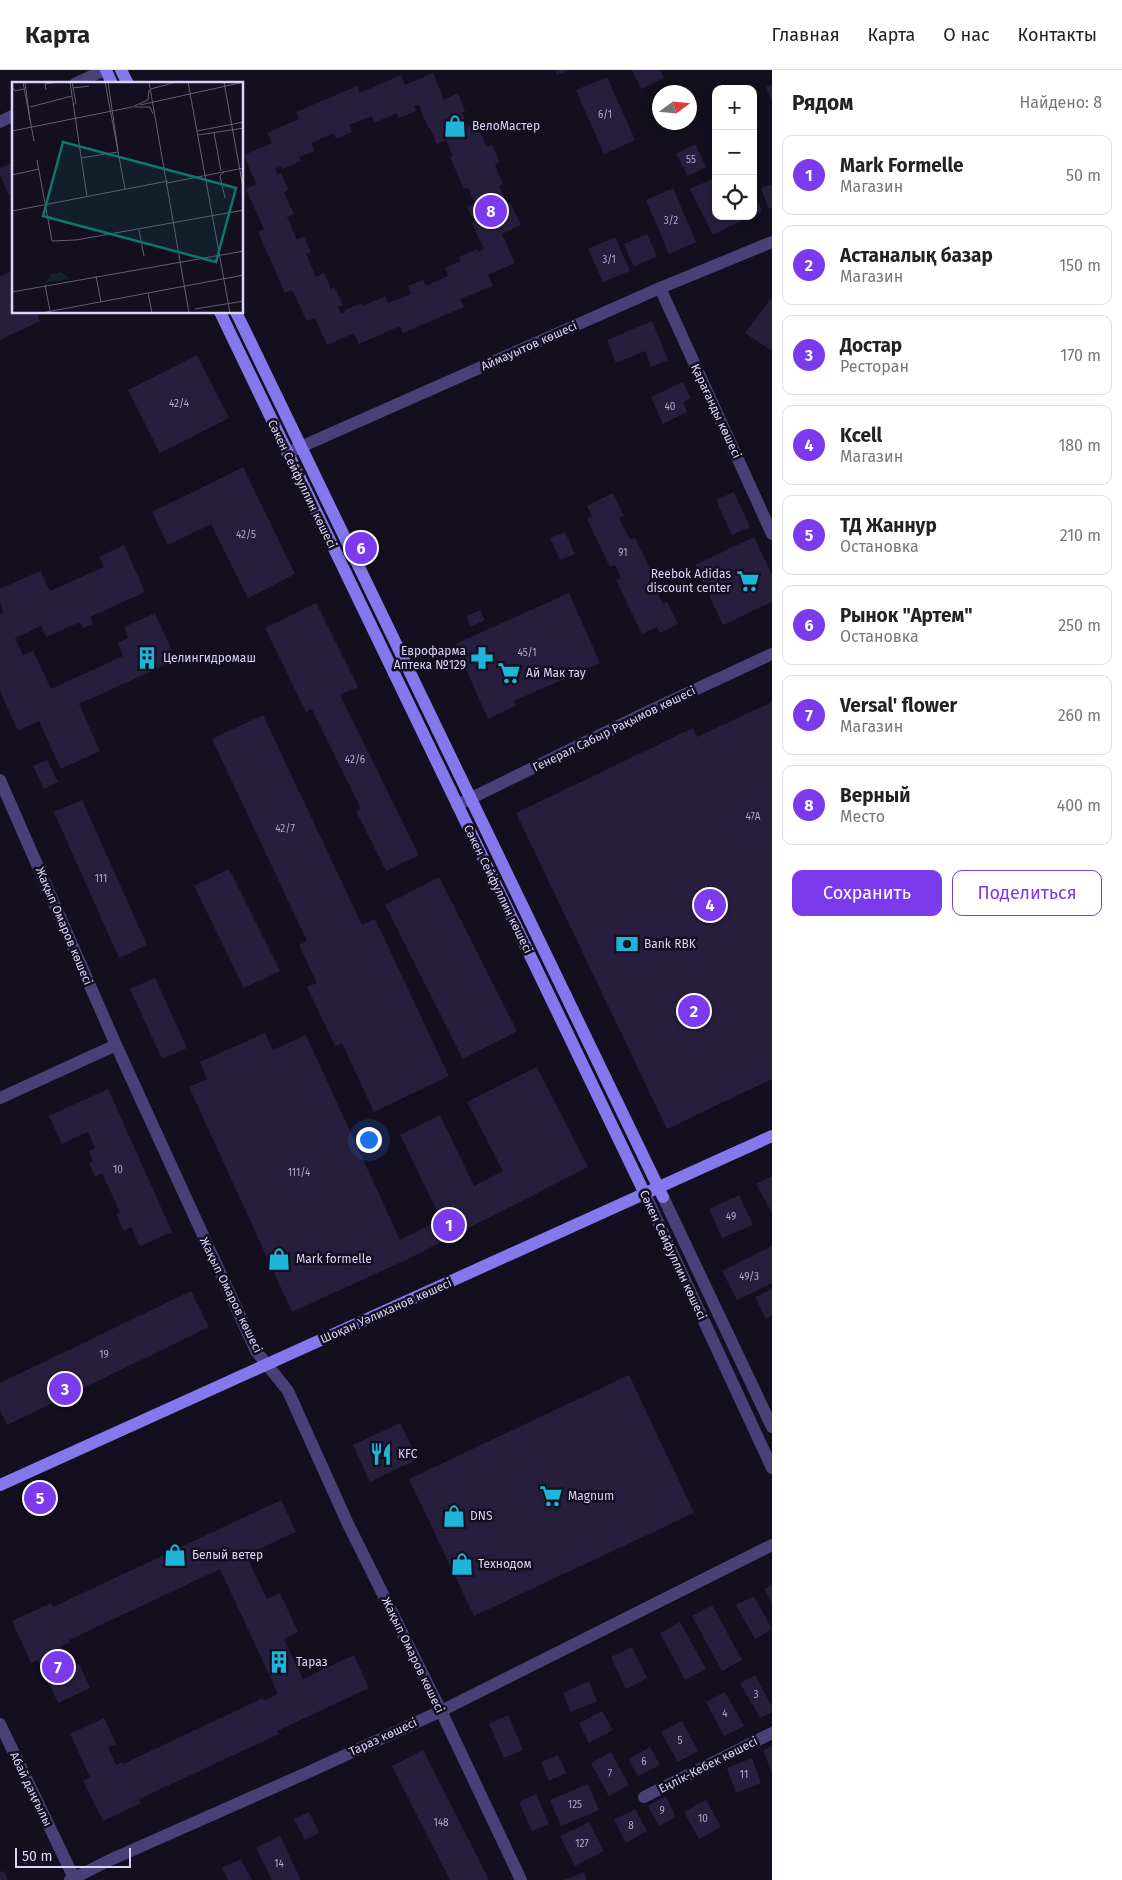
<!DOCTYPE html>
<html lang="ru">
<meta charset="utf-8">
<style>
body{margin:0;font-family:"Fira Sans",sans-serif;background:#f2f2f2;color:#222}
.controls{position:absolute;right:15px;top:15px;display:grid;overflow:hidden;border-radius:10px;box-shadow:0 2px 12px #0003}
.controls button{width:45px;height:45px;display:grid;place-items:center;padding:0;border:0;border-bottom:1px solid #e0e0e0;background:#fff;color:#222;font:25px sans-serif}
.compass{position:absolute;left:652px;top:15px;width:45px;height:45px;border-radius:50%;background:#fff;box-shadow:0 2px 12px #0003;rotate:75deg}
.scale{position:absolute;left:15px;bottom:12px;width:116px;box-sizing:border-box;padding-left:5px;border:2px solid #dbd3f9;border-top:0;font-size:14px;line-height:18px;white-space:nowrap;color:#dbd3f9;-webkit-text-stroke:4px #130f1e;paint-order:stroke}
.you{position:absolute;left:368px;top:1069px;width:18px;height:18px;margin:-12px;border:4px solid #fff;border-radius:50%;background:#1a73e8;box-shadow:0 0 0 8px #1a73e833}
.badge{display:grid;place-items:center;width:32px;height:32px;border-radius:50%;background:#7c3aed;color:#fff;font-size:16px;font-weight:700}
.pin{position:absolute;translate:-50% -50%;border:2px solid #fff;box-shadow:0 1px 5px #0006}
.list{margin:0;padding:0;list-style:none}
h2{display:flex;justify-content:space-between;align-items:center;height:65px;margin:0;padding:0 20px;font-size:21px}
h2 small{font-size:16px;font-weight:400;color:#767676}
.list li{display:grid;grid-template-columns:32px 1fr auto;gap:15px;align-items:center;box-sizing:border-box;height:80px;margin:0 10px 10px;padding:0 10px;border:1px solid #e0e0e0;border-radius:10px}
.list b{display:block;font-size:19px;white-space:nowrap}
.list p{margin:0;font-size:16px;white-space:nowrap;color:#767676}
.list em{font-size:16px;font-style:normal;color:#767676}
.actions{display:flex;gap:10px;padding:15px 20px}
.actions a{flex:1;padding:11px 0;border:1px solid #7c3aed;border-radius:10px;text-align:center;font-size:18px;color:#7c3aed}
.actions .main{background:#7c3aed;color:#fff}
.icon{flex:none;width:28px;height:28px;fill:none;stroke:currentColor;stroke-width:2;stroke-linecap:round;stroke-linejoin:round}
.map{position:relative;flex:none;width:772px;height:1810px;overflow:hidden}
header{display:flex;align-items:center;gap:30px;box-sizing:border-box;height:70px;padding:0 25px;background:#fff;border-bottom:1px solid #e0e0e0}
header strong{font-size:24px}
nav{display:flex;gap:28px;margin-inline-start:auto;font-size:18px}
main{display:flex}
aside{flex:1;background:#fff}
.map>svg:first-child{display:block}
.building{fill:#271e3d;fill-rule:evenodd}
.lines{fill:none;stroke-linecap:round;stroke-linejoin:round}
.minor{stroke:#484177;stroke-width:12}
.tertiary{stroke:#484177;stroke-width:12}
.secondary{stroke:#8577ec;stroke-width:12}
.labels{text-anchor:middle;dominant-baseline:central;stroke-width:5;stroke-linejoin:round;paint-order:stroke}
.number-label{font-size:10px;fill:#aea6ca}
.poi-label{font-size:12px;fill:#dbd3f9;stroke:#130f1e;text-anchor:start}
.street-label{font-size:12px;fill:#dbd3f9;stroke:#130f1e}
.inset-road{fill:none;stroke:#635d76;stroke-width:1}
.view{fill:#0f766e;fill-opacity:0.15;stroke:#0f766e;stroke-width:2.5}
.inset-edge{fill:none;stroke:#dbd3f9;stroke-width:2.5}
</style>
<header>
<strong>Карта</strong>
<nav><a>Главная</a><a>Карта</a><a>О нас</a><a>Контакты</a></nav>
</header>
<main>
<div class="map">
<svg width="772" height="1810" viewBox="0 0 772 1810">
<rect width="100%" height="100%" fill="#130f1e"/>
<!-- building -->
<g class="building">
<polygon points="555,0 569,0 557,5"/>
<polygon points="632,0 660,0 664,8 641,19"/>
<path d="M433 3 444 30 458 23 465 41 462 43 468 57 476 53 487 77 492 75 500 92 495 95 503 114 499 116 507 133 510 132 521 155 502 164 515 193 488 205 493 216 460 229 464 237 403 263 400 256 359 274 354 263 327 275 315 248 307 251 292 220 285 223 258 162 264 159 246 119 256 114 244 85 272 73 267 63 299 49 296 42 357 16 360 23 401 5 405 15ZM419 35 428 58H430L437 74 446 70 453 86 450 87 464 119 468 118 475 133 467 137 474 152 472 153 484 179 478 182 477 179 459 187 461 191 445 198 448 206 426 216 423 210 408 216 411 224 388 233 385 226 363 236 362 233 345 240V242L341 244 338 237 343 235 334 217 331 219 324 203 316 207 306 184 311 182 304 166 297 170 287 147 294 144 284 122 289 120 281 103 278 104 275 99 281 96 282 99 301 91 299 87 315 81 311 73 334 63 336 69 352 62 349 55 372 46 374 53 397 43 399 48 416 41 414 36Z"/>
<polygon points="607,7 635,70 604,84 576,20"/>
<polygon points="772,15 772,31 766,17"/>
<polygon points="660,33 660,52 674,52 662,59 651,38"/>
<polygon points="753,44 758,57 753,59"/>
<polygon points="695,74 706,97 688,106 676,84"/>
<polygon points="14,92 14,123 9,125 0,105 0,98"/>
<polygon points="716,107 716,146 751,146 713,165 690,119"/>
<polygon points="772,114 772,137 769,139 761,118"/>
<polygon points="673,118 696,172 669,184 646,130"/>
<polygon points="753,124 762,141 753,145"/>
<polygon points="647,164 657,186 634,197 624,174"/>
<polygon points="615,167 630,201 603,212 588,179"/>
<polygon points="14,200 14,242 36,242 40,251 0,270 0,206"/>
<polygon points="772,227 772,281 745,263"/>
<polygon points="652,251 668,290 651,297 645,281 616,293 607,270"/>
<polygon points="197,285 229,348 160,383 128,320"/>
<polygon points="683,312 691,328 683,332 687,342 663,354 651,327"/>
<polygon points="243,397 295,504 248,528 211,454 168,475 152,442"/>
<polygon points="734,422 750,457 732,465 716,430"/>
<polygon points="613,423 624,446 619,448 630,470 635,468 655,509 651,510 663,534 667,532 678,554 660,563 657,557 642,564 616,510 621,508 615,495 610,497 587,449 592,446 587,436"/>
<polygon points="565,462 575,484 560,490 550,468"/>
<polygon points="754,467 772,505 772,532 723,555 695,495"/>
<polygon points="124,475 145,522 90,547 93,554 83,558 80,552 46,567 41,556 15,568 23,585 33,580 51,619 123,586 118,573 128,568 124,557 155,543 176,590 79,634 100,681 61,699 39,651 18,661 0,621 0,544 4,542 0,533 0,519 40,501 50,521 104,497 99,487"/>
<polygon points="569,523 600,593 514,631 516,636 488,649 455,574"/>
<polygon points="316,533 358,617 340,625 419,785 386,801 356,741 361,739 312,639 306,642 265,558"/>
<polygon points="480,540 485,550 470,557 467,546"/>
<polygon points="772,632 772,1009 667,1059 516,743 693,658 697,667"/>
<polygon points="263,645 362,855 375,849 449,1006 374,1042 342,973 335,976 307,917 317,913 299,875 307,871 212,669"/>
<polygon points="47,690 58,712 44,719 33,696"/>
<polygon points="82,730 147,875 119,888 54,742"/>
<polygon points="229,799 280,901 244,918 194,816"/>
<polygon points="439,807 517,961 463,989 385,835"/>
<polygon points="155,908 187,978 162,989 130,919"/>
<polygon points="265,963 273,980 306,965 400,1170 441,1149 400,1065 440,1045 474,1116 503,1101 467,1032 537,997 588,1097 408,1189 292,1242 189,1017 207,1009 200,992"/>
<polygon points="108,1019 172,1162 140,1176 131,1157 124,1161 116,1144 120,1142 102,1103 95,1107 90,1096 89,1093 93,1091 89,1081 95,1078 88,1062 62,1074 49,1046"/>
<polygon points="772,1106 772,1143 756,1114"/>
<polygon points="739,1125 753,1155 722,1168 709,1139"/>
<polygon points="772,1176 772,1213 737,1230 722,1201"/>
<polygon points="772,1219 772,1245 766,1249 755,1227"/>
<polygon points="191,1221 209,1257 7,1355 0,1341 0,1313"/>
<polygon points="629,1305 694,1443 474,1546 409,1409"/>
<polygon points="400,1353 418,1389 370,1412 353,1375"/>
<polygon points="281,1430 296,1462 246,1485 267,1529 280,1523 298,1562 284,1569 303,1609 354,1585 369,1618 277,1661 279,1664 139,1729 141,1733 103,1751 83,1711 90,1707 70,1664 104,1648 116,1674 108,1677 116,1695 122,1692 123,1694 263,1628 264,1631 278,1624 220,1499 69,1570 70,1572 60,1577 70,1598 79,1594 90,1618 58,1633 38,1590 31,1593 12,1551 51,1533 53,1537"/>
<polygon points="772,1515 772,1533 764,1519"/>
<polygon points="754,1526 772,1559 755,1569 736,1535"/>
<polygon points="712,1535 742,1590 722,1601 692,1546"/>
<polygon points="680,1552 706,1599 685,1610 660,1563"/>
<polygon points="632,1577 647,1608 626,1619 611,1587"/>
<polygon points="755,1605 772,1637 772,1642 760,1648 740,1613"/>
<polygon points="589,1611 597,1631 571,1642 563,1623"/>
<polygon points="725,1622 744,1656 724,1666 706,1632"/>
<polygon points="602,1641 613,1660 589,1673 579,1653"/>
<polygon points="508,1645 523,1680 504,1688 489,1654"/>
<polygon points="682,1651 698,1681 678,1692 661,1662"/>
<polygon points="772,1676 772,1703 763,1680"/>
<polygon points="650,1677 660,1695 638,1706 628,1689"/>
<polygon points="423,1680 489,1810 450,1810 392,1696"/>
<polygon points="611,1682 629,1715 609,1726 591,1693"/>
<polygon points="558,1685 566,1703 549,1711 541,1692"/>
<polygon points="752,1688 761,1713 736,1723 727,1698"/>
<polygon points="588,1714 599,1740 561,1756 550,1730"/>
<polygon points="536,1724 549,1754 532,1761 519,1732"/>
<polygon points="666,1726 676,1747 659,1756 648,1736"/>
<polygon points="706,1730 721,1757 699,1769 684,1742"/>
<polygon points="635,1739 647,1761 626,1773 614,1750"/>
<polygon points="309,1742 319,1763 305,1770 294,1749"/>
<polygon points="589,1752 604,1781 575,1796 560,1766"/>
<polygon points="280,1766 301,1810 272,1810 256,1778"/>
<polygon points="241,1789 252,1810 228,1810 222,1798"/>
<polygon points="4,1801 8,1810 0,1810 0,1802"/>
<polygon points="584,1802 587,1810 564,1810"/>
</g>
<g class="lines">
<!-- minor -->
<g class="minor">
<polyline points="75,14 104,0"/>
<polyline points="0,52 14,45"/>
<polyline points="660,218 772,464"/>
<polyline points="287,383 660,218 772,172"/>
<polyline points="0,710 116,975 256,1281 288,1321 348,1454 441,1641 521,1810"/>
<polyline points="0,1028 116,975"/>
<polyline points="644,1727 772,1663"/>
<polyline points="70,1810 110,1790 311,1701 441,1641 772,1475"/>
</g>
<!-- tertiary -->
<g class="tertiary">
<polyline points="457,735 643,644 772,584"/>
<polyline points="645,1124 772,1398"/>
<polyline points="663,1127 772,1357"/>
<polyline points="0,1654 75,1810"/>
</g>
<!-- secondary -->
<g class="secondary">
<polyline points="106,0 112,14"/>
<polyline points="121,0 128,14"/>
<polyline points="220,242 645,1124"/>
<polyline points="236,242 663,1127"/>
<polyline points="0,1415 772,1066"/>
</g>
</g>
<!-- icons -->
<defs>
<symbol id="shop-bare" viewBox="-9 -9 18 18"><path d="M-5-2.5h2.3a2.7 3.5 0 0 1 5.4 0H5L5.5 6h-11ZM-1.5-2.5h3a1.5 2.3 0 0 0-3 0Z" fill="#1fb4d9" stroke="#130f1e" stroke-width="2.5" paint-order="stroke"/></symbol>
<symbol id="supermarket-bare" viewBox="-9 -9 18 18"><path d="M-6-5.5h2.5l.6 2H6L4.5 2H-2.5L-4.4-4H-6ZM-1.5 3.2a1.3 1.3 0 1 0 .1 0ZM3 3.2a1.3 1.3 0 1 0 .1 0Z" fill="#1fb4d9" stroke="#130f1e" stroke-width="2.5" paint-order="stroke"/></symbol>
<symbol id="building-bare" viewBox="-9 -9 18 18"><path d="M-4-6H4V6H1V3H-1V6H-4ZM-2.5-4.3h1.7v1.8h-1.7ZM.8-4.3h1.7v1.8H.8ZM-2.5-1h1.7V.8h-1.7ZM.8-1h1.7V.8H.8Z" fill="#1fb4d9" stroke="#130f1e" stroke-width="2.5" paint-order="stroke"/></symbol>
<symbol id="pharmacy-bare" viewBox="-9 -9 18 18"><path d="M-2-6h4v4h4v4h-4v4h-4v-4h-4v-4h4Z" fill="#1fb4d9" stroke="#130f1e" stroke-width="2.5" paint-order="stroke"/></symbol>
<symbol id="bank-bare" viewBox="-9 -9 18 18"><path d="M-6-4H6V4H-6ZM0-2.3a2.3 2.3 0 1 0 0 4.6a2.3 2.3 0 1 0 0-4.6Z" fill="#1fb4d9" stroke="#130f1e" stroke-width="2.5" paint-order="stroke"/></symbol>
<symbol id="restaurant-bare" viewBox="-9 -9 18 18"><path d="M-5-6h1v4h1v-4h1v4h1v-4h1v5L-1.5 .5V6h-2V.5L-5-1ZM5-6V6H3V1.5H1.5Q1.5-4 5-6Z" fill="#1fb4d9" stroke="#130f1e" stroke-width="2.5" paint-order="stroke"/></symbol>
</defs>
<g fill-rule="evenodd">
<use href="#shop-bare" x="439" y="40" width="32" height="32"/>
<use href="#supermarket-bare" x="732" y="495" width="32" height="32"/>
<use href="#building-bare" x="131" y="572" width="32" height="32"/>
<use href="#pharmacy-bare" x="466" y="572" width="32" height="32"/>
<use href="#supermarket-bare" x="493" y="587" width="32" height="32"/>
<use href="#bank-bare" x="611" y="858" width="32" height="32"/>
<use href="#shop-bare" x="263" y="1173" width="32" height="32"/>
<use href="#restaurant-bare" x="365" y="1368" width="32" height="32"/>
<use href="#supermarket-bare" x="535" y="1410" width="32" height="32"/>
<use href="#shop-bare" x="438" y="1430" width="32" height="32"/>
<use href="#shop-bare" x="159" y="1469" width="32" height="32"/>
<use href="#shop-bare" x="446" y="1478" width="32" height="32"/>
<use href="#building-bare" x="263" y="1576" width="32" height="32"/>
</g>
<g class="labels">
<!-- number labels -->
<g class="number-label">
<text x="605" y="45">6/1</text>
<text x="691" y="90">55</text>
<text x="671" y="151">3/2</text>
<text x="609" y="190">3/1</text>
<text x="179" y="334">42/4</text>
<text x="670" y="337">40</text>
<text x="246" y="465">42/5</text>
<text x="623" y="483">91</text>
<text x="527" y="583">45/1</text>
<text x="355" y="690">42/6</text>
<text x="753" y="747">47А</text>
<text x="285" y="759">42/7</text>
<text x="101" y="809">111</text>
<text x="118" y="1100">10</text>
<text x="299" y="1103">111/4</text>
<text x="731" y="1147">49</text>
<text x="749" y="1207">49/3</text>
<text x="104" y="1285">19</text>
<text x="756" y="1625">3</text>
<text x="725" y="1644">4</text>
<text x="680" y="1671">5</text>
<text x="644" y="1692">6</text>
<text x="610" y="1704">7</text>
<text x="744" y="1705">11</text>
<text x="575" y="1735">125</text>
<text x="662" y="1741">9</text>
<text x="703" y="1749">10</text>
<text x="441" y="1753">148</text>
<text x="631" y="1756">8</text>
<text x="582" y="1774">127</text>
<text x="279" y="1794">14</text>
</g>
<!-- poi labels -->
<g class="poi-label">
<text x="472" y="56">ВелоМастер</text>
<text x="731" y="504" text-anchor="end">Reebok Adidas<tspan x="731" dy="14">discount center</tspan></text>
<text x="466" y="581" text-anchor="end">Еврофарма<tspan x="466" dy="14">Аптека №129</tspan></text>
<text x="163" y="588">Целингидромаш</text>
<text x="526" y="603">Ай Мак тау</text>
<text x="644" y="874">Bank RBK</text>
<text x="296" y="1189">Mark formelle</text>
<text x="398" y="1384">KFC</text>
<text x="568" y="1426">Magnum</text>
<text x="470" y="1446">DNS</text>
<text x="192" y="1485">Белый ветер</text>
<text x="478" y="1494">Технодом</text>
<text x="296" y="1592">Тараз</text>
</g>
<!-- street labels -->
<g class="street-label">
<text transform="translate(529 276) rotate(-24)">Аймауытов көшесі</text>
<text transform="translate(716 341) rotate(65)">Қарағанды көшесі</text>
<text transform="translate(302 414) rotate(64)">Сәкен Сейфуллин көшесі</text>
<text transform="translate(614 659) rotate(-26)">Генерал Сабыр Рақымов көшесі</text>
<text transform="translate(498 819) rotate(64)">Сәкен Сейфуллин көшесі</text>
<text transform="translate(64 856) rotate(67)">Жақып Омаров көшесі</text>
<text transform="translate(673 1185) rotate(65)">Сәкен Сейфуллин көшесі</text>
<text transform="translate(231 1225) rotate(64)">Жақып Омаров көшесі</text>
<text transform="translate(386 1241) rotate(-24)">Шоқан Уәлиханов көшесі</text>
<text transform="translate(413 1585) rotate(64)">Жақып Омаров көшесі</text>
<text transform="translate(383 1667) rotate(-25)">Тараз көшесі</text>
<text transform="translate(708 1695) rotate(-27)">Еңлік-Кебек көшесі</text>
<text transform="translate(31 1719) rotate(64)">Абай даңғылы</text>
</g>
</g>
<!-- overview -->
<g transform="translate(12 12)">
<rect width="231" height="231" fill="#130f1e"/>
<path d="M49 190 58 197 33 201 40 192Z" fill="#132627"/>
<path class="inset-road" d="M11 0 22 59M13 0 18 38M58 0 75 115M60 0 64 21 61 23M93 0 113 107M96 0 106 68M137 0 177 231M176 0 218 231M212 0 232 111M0 4 3 9 12 7M61 6 77 4M139 7 164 0M34 8 33 2 46 0M128 23 232 0M18 25 60 14M120 25 136 18 137 8M123 25H138L141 32M0 49 120 25M185 49 232 40M202 51 209 89M186 53 232 46M69 76 106 70M25 78 40 159 64 158 232 128M212 90 208 94 213 116M0 93 27 87M155 101 232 86M0 129 156 99M127 148 132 174M84 194 89 220M33 203 38 229M0 210 232 169M136 211 140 231M183 227 232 219M29 231 232 193"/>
<path class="view" d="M51 60 224 106 204 180 31 134Z"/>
<rect width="231" height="231" class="inset-edge"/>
</g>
</svg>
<div class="controls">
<button>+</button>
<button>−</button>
<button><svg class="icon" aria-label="locate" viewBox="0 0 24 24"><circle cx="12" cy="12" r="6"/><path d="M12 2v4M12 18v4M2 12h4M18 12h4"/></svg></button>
</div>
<svg class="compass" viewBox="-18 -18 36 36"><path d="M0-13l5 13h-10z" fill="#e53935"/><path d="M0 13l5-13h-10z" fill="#767676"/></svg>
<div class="scale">50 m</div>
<div class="you"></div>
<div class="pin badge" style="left:449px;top:1155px">1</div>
<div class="pin badge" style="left:694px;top:941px">2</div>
<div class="pin badge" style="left:65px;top:1319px">3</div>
<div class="pin badge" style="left:710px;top:835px">4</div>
<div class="pin badge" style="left:40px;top:1428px">5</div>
<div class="pin badge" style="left:361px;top:478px">6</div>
<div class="pin badge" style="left:58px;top:1597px">7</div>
<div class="pin badge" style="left:491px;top:141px">8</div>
</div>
<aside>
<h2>Рядом<small>Найдено: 8</small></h2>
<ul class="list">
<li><span class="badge">1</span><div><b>Mark Formelle</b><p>Магазин</p></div><em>50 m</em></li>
<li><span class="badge">2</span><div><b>Астаналық базар</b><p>Магазин</p></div><em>150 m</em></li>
<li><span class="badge">3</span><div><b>Достар</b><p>Ресторан</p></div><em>170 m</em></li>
<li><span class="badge">4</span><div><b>Kcell</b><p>Магазин</p></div><em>180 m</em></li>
<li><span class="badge">5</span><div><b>ТД Жаннур</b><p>Остановка</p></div><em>210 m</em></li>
<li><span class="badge">6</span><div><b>Рынок &quot;Артем&quot;</b><p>Остановка</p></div><em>250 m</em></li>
<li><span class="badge">7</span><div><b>Versal' flower</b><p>Магазин</p></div><em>260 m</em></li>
<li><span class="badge">8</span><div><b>Верный</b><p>Место</p></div><em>400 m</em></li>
</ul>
<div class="actions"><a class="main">Сохранить</a><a>Поделиться</a></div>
</aside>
</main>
